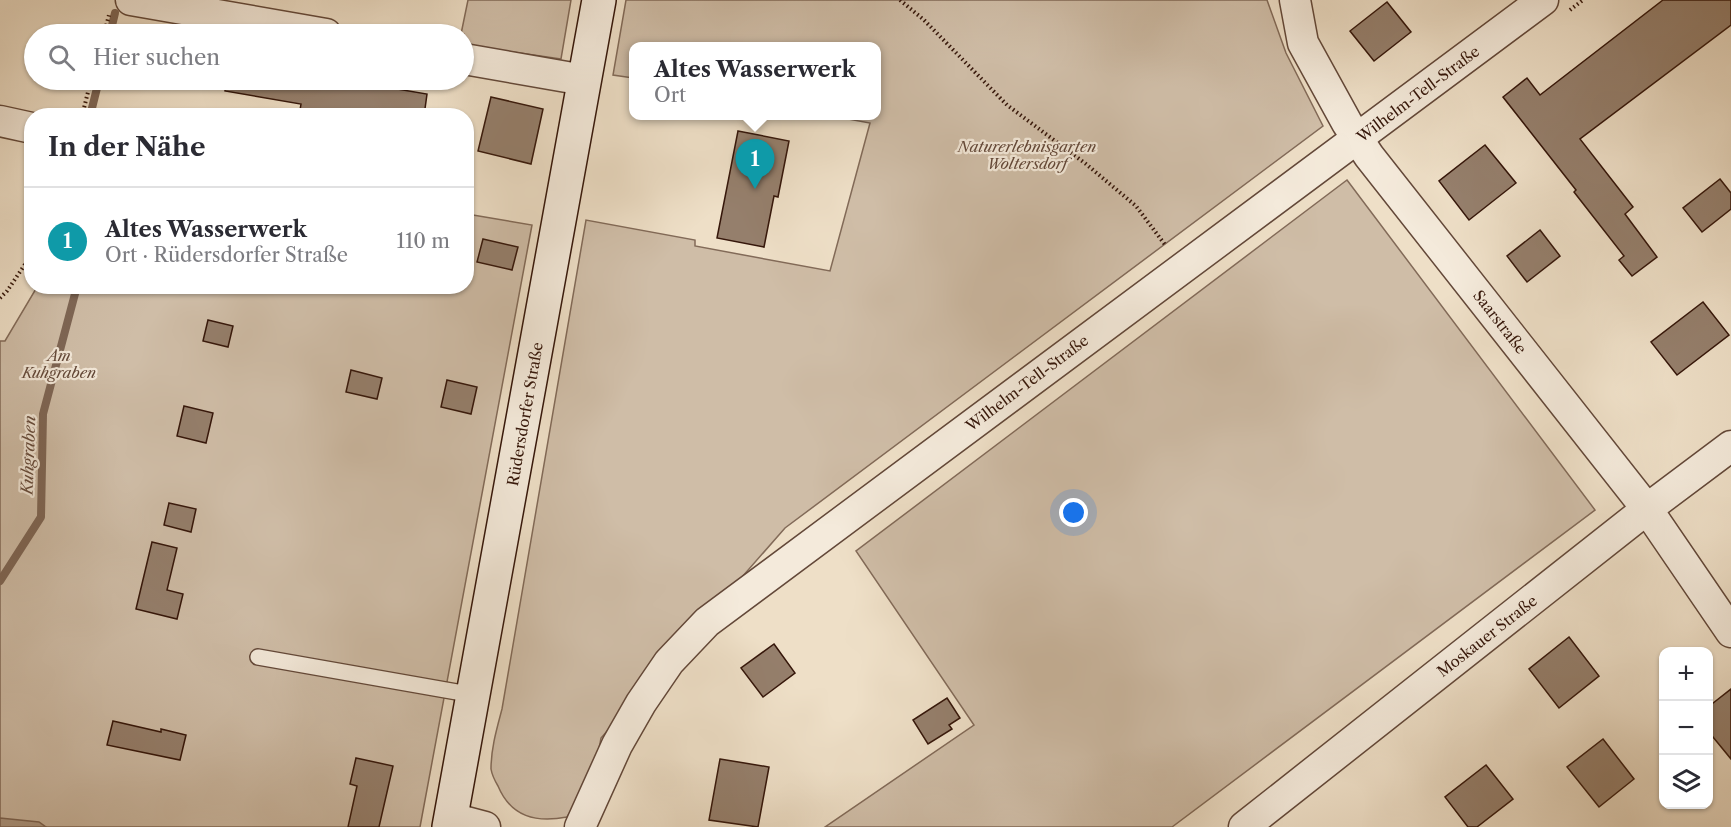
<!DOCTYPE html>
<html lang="de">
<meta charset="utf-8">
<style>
body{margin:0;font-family:"Libre Caslon Text",serif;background:#f2f2f3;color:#2b2b33}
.controls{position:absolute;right:18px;bottom:18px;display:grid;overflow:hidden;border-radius:12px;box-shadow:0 2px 4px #0004}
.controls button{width:54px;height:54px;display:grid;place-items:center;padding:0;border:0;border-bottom:2px solid #e1e1e2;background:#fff;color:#2b2b33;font:30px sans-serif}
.you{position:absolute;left:1074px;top:513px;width:21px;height:21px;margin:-15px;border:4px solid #fff;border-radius:50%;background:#1a73e8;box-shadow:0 0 0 9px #1a73e833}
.badge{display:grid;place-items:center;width:39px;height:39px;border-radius:50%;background:#db2777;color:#fff;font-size:20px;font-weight:700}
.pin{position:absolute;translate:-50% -50px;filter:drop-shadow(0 2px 3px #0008)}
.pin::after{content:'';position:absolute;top:32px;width:21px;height:18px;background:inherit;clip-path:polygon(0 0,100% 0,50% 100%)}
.popup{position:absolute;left:629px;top:42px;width:252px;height:78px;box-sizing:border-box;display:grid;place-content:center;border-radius:12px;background:#fff;filter:drop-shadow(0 2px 4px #0005);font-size:20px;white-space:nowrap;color:#7c7c81}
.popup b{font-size:22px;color:#2b2b33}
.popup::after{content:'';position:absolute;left:50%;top:100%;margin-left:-12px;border:12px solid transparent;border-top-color:#fff}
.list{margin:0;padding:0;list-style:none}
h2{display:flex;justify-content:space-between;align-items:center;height:78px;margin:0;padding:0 24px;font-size:26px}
h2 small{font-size:20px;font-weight:400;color:#7c7c81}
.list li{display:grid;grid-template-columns:39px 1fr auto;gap:18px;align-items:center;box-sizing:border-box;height:108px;padding:0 24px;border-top:2px solid #e1e1e2}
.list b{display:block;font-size:22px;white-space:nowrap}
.list p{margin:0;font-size:20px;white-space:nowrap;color:#7c7c81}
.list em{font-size:20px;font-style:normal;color:#7c7c81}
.icon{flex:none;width:33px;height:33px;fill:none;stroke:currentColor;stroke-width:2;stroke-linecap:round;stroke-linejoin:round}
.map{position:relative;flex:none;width:1731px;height:827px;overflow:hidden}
.search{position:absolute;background:#fff;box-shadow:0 2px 4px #0004;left:24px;top:24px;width:450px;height:66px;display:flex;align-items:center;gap:15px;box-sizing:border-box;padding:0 21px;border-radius:33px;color:#7c7c81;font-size:22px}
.panel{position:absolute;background:#fff;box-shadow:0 2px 4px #0004;left:24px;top:108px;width:450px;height:186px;border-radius:24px}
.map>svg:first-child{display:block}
.green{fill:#cfbda7;stroke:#826a58;stroke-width:1.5}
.water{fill:#af9b87;stroke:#7e6655;stroke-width:1.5}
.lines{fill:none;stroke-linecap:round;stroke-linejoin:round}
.stream{stroke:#7e6655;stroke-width:8}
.building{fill:#957f6c;stroke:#35160a;stroke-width:1.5}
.service-casing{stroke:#634839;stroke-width:18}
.minor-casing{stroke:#634839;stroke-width:33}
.secondary-casing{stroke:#35160a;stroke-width:36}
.path{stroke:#35160a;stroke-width:4;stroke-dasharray:1.5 3;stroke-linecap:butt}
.service{stroke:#f4eadb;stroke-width:15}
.minor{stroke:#f4eadb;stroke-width:30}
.secondary{stroke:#f4eadb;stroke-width:33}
.labels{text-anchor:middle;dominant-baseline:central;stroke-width:4.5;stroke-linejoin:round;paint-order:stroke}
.street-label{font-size:15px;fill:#35160a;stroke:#f4eadb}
.park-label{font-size:15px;font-style:italic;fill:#634839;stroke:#f4eadb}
.water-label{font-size:16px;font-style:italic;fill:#664b3c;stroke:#f4eadb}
</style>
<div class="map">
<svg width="1731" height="827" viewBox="0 0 1731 827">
<rect width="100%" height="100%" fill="#eedfc7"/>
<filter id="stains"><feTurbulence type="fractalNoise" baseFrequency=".00333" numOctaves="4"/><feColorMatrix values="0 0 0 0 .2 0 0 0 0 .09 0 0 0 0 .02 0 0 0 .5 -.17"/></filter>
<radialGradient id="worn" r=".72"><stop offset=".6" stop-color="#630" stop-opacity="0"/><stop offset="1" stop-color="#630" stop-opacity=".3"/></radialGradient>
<!-- green -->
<g class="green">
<polygon points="468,0 571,0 561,59 464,45 464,34 461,34"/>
<path d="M626 0H1267L1286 53 1323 126 785 528 601 738 594 775 567 817C536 823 511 817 498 786 495 781 492 775 491 769 491 748 497 728 502 709L586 220 695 240V246L830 271 870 123 832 116H876V46H634L633 78 613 75Z"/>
<polygon points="1347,180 1595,510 1172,827 825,827 974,725 856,551"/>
<polygon points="467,214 532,225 420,827 0,827 0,341 5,341 37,287 466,286"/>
</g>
<!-- water -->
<polygon class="water" points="0,818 39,822 46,827 0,827"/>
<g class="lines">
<!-- stream -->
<g class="stream">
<polyline points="110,34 115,13"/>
<polyline points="90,116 99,80"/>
<polyline points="0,581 41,517 43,414 76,290 75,286"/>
</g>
</g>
<!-- building -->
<g class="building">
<polygon points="1663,0 1731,0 1731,25 1580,139 1633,207 1625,214 1657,257 1632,276 1619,260 1624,256 1574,192 1576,190 1503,97 1527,78 1540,95"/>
<polygon points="1387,2 1411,32 1374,61 1350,31"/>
<polygon points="226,80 344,80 427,94 424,116 299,116 301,104 225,91"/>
<polygon points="491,97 543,109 531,164 478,151"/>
<polygon points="738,131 789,141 778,197 774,196 764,247 717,238"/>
<polygon points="1485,145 1516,183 1469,220 1439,181"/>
<polygon points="1720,179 1731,193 1731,209 1702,232 1683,208"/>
<polygon points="1540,230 1560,256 1527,282 1507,256"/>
<polygon points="483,239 518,247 512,270 477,262"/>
<polygon points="1703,302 1729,335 1677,375 1651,342"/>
<polygon points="208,320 233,326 228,347 203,341"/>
<polygon points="351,370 382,378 377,399 346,392"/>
<polygon points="447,380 477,387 471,414 441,407"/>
<polygon points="184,406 213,413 206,443 177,436"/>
<polygon points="169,503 196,509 191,532 164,525"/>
<polygon points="152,542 177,548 167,590 183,594 177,619 136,609"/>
<polygon points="1569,637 1599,676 1559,708 1529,669"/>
<polygon points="774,644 795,673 763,697 741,668"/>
<polygon points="1731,689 1731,759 1708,731 1708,707"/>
<polygon points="947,698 960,718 949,725 952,729 928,744 913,720"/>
<polygon points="113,721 161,732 161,729 186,735 180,760 107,745"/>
<polygon points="1603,739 1634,779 1599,807 1567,767"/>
<polygon points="356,758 393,766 379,827 348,827 357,786 350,784"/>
<polygon points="720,759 769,767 758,827 709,820"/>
<polygon points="1486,765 1513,799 1477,827 1468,827 1445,797"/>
</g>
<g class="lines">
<defs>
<polyline id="service" points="258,657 474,695"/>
<g id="minor">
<polyline points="131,0 326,34"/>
<polyline points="1295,0 1303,43 1347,123 1369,156 1647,509 1731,632"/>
<polyline points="464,59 584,80"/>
<polyline points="0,121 32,128"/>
<polyline points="451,818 485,827"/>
<polyline points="580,827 617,745 641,703 669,662 707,622 1543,0"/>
<polyline points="1244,827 1647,509 1731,446"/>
</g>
<polyline id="secondary" points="449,827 599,0"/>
</defs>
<!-- service casing -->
<use href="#service" class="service-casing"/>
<!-- minor casing -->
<use href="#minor" class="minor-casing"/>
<!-- secondary casing -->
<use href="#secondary" class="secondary-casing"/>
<!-- path -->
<g class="path">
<polyline points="900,0 924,20 1007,105 1086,164 1136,206 1166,246"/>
<polyline points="1570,10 1583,0"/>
<polyline points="104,34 109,15"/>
<polyline points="82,116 91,80"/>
<polyline points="0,298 7,291 32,254"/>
</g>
<!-- service -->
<use href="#service" class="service"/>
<!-- minor -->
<use href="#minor" class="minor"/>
<!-- secondary -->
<use href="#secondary" class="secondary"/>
</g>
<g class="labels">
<!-- street labels -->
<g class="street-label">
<text transform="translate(1418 94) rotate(-37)">Wilhelm-Tell-Straße</text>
<text transform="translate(1500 322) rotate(52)">Saarstraße</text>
<text transform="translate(1027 383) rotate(-37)">Wilhelm-Tell-Straße</text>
<text transform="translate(525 414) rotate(-80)">Rüdersdorfer Straße</text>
<text transform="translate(1487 636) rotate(-38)">Moskauer Straße</text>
</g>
<!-- park labels -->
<g class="park-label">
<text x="1027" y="146">Naturerlebnisgarten<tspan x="1027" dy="17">Woltersdorf</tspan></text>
<text x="59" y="355">Am<tspan x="59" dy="17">Kuhgraben</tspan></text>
</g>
<!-- water labels -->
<g class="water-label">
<text transform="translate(28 455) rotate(-88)">Kuhgraben</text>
</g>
</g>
<rect width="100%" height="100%" filter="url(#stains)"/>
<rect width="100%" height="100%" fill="url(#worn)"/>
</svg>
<div class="controls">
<button>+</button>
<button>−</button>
<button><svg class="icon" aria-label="layers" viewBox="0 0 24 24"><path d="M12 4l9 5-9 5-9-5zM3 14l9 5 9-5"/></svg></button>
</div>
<div class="you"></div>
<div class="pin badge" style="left:755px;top:189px;background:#0f9aa8">1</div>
<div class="popup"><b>Altes Wasserwerk</b>Ort</div>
<div class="search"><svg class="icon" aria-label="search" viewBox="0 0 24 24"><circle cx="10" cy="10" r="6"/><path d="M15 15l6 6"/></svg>Hier suchen</div>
<section class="panel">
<h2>In der Nähe<small></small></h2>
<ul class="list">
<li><span class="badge" style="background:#0f9aa8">1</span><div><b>Altes Wasserwerk</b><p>Ort · Rüdersdorfer Straße</p></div><em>110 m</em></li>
</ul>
</section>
</div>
